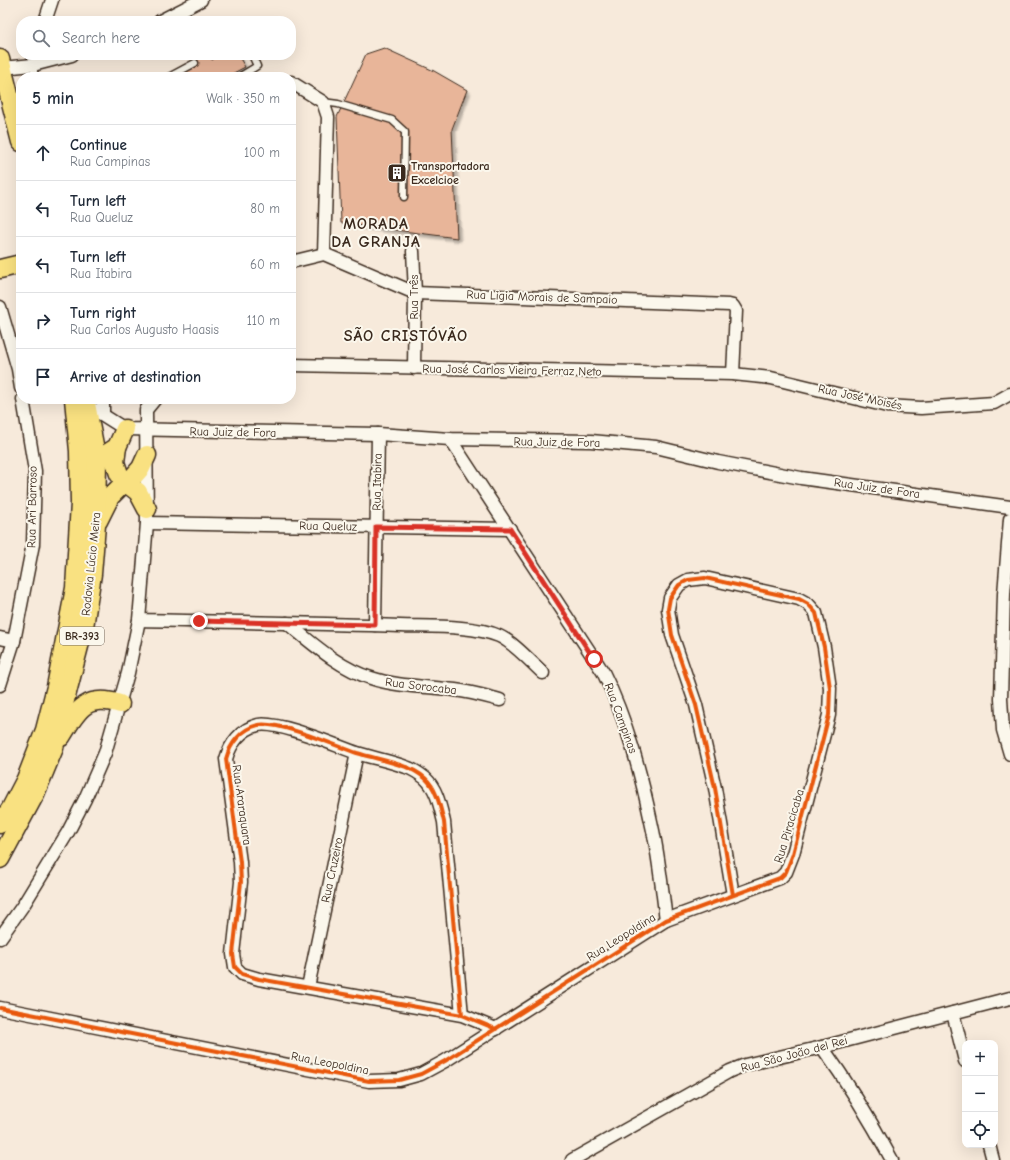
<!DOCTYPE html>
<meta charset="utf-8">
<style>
body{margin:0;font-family:"Comic Neue",sans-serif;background:#f6f6f7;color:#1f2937}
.controls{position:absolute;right:12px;bottom:12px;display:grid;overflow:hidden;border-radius:8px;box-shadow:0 4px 16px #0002}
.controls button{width:36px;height:36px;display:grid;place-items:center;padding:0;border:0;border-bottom:1px solid #e0e1e3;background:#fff;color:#1f2937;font:20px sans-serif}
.stop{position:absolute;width:12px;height:12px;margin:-9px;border:3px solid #d93025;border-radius:50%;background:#fff}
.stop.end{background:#d93025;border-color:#fff;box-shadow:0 1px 4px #0008}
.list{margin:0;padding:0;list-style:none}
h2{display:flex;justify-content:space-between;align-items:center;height:52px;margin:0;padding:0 16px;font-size:17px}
h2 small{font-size:13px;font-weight:400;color:#747a83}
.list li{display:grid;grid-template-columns:26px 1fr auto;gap:12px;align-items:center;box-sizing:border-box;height:56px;padding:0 16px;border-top:1px solid #e0e1e3}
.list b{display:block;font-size:15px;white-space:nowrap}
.list p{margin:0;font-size:13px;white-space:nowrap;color:#747a83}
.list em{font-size:13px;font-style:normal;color:#747a83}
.icon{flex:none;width:22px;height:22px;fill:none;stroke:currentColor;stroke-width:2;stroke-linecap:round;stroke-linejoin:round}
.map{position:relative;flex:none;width:1010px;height:1160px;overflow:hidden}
.search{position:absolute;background:#fff;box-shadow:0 4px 16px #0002;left:16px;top:16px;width:280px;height:44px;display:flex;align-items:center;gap:10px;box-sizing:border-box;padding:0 14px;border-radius:16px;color:#747a83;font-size:15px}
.panel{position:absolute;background:#fff;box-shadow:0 4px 16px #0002;left:16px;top:72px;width:280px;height:332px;border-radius:16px}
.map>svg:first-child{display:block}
.building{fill:#e8b599;stroke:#3b2a1e;filter:url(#shadow)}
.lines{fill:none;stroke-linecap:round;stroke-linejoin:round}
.lane-casing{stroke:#3b2a1e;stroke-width:9}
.street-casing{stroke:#3b2a1e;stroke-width:15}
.primary-casing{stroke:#3b2a1e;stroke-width:21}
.lane{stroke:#fbf7ec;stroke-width:6}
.street{stroke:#fbf7ec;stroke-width:12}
.primary{stroke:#f9e181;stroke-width:18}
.cycleway-casing{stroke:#fbf7ec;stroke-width:6}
.cycleway{stroke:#e8590c;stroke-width:4}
.route{stroke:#d93025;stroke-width:5}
.labels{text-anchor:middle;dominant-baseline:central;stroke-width:4;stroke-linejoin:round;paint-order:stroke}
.shield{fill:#fbf7ec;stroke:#75685c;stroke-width:1}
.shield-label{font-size:11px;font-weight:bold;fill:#3b2a1e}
.poi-label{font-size:12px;font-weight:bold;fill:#3b2a1e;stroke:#fbf7ec;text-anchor:start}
.street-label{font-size:12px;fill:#3b2a1e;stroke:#fbf7ec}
.district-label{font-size:16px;font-weight:bold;letter-spacing:1px;fill:#3b2a1e;stroke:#fbf7ec}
</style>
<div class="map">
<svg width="1010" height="1160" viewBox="0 0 1010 1160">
<defs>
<filter id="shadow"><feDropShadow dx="3.5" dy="3.5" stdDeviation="1" flood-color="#0004"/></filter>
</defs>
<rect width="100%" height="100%" fill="#f7eadb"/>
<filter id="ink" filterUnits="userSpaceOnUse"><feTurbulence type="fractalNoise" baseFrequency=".025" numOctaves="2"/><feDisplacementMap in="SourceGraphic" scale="8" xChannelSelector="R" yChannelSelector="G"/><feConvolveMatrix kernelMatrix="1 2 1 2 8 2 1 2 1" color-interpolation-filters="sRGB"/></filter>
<g filter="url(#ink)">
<!-- building -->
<g class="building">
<polygon points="384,48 434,71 467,90 452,129 457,238 341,223 337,117 366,54"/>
<polygon points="191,55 209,55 212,60 220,55 238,55 245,67 226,77 177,77 197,66"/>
</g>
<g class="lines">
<defs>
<g id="lane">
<polyline points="33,65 35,77"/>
<polyline points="169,77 195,63"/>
<polyline points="239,77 257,66 252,55"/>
<polyline points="323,102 338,104 392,120 405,132 404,197"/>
</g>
<g id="street">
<polyline points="45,21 52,0"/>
<polyline points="160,21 201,0"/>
<polyline points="2,68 33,65 72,55"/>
<polyline points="291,82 323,102 328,117 324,254"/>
<polyline points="413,251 415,293 414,368"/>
<polyline points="291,262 324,254 415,293 729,305 733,306 736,311 733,374"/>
<polyline points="0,307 18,369 21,388"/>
<polyline points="291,365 733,374 771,378 887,406 921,408 994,403 1010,394"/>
<polyline points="87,405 125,429 378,434 450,439 591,441 656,447 718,462 801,478 1010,507"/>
<polyline points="103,414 103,399"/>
<path d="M450 439 603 672C627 720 641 774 652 826 659 857 662 889 666 920"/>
<polyline points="1010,519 1004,594 1001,699 1003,730 1010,754"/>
<polyline points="147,523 510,529"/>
<path d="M139 620C226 622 313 623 400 626 428 627 474 625 499 636 513 642 531 662 543 673"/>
<path d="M287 623C313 644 339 668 371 678 398 687 427 686 455 690 471 692 485 696 500 700"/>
<polyline points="375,625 378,434"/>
<polyline points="0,638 14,641"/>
<polyline points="0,685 14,641 33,544 35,471 23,399"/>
<polyline points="0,938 24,904 68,832 85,799 105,753 128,673 139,620 147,523 146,410 155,399"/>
<polyline points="308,987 357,753"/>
<polyline points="0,1008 369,1081 399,1080 421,1074 445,1061 666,920 780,878 786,872 793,854 829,715 830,688 824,647 816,613 808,604 799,599 705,578 688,580 679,585 670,598 668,609 672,635 696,705 715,788 733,895"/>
<polyline points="953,1013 965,1061"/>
<path d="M462 1015 444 822C440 806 437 789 425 778 420 774 412 769 406 767 390 761 373 758 357 753 334 745 279 721 258 725 241 729 230 744 226 759L240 862 241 882 233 954 235 967 242 974 259 979 462 1015 496 1029"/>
<path d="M822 1047C848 1083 871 1121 892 1160"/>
<polyline points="989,1145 993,1160"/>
<polyline points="572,1160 730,1071 745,1065 822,1047 1010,998"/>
</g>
<g id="primary">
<polyline points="0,59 21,142"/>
<polyline points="0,269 21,264"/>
<polyline points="117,447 115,462 119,474 125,482 138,492 147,509"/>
<polyline points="93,469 97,460 117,447 125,429"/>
<polyline points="98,521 110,497 125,482 133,477 141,468 147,455"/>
<path d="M61 737C77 711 85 693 120 704"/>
<polyline points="0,824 11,808 26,779 45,730 56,687 75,588 80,503 79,451 74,399"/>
<polyline points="0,859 35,794 54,748 64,704 84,627 92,574 96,525 97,460 85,399"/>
</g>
</defs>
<!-- lane casing -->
<use href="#lane" class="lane-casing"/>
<!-- street casing -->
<use href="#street" class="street-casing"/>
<!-- primary casing -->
<use href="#primary" class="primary-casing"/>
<!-- lane -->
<use href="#lane" class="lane"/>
<!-- street -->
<use href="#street" class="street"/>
<!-- primary -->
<use href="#primary" class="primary"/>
<defs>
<g id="cycleway">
<polyline points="0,1008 369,1081 399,1080 421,1074 445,1061 666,920 780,878 786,872 793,854 829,715 830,688 824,647 816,613 808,604 799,599 705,578 688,580 679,585 670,598 668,609 672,635 696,705 715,788 733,895"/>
<path d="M462 1015 444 822C440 806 437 789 425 778 420 774 412 769 406 767 390 761 373 758 357 753 334 745 279 721 258 725 241 729 230 744 226 759L240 862 241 882 233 954 235 967 242 974 259 979 462 1015 496 1029"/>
</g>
</defs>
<!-- cycleway casing -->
<use href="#cycleway" class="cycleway-casing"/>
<!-- cycleway -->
<use href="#cycleway" class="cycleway"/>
</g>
</g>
<g class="lines" filter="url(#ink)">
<!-- route -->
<polyline class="route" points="199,621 375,625 376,527 510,529 594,659"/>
</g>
<!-- icons -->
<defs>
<symbol id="building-square" viewBox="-11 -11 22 22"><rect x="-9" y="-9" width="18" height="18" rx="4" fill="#3b2a1e" stroke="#fbf7ec"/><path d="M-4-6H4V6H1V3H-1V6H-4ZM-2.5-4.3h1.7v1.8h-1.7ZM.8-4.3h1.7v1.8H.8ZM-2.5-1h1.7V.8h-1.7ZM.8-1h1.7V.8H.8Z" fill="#fff"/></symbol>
</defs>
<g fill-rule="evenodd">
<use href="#building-square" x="386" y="162" width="22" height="22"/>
</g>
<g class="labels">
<!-- shield labels -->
<rect class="shield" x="60" y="627" width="44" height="18" rx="3"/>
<g class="shield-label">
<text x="82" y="636">BR-393</text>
</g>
<!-- poi labels -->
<g class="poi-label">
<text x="411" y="166">Transportadora<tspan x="411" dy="14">Excelcioe</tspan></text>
</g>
<!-- street labels -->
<g class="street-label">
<text transform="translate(414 297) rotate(-90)">Rua Três</text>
<text transform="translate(542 297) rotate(2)">Rua Ligia Morais de Sampaio</text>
<text transform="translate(512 370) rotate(1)">Rua José Carlos Vieira Ferraz Neto</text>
<text transform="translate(860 397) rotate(12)">Rua José Moisés</text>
<text transform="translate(233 432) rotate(1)">Rua Juiz de Fora</text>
<text transform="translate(557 442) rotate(1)">Rua Juiz de Fora</text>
<text transform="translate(377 482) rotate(-89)">Rua Itabira</text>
<text transform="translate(877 488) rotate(8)">Rua Juiz de Fora</text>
<text transform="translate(32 507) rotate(-89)">Rua Ari Barroso</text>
<text transform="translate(328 526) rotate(1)">Rua Queluz</text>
<text transform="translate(91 564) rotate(-84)">Rodovia Lúcio Meira</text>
<text transform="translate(421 686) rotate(7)">Rua Sorocaba</text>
<text transform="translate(621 718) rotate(70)">Rua Campinas</text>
<text transform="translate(242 805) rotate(82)">Rua Araraquara</text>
<text transform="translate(789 826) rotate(-73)">Rua Piracicaba</text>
<text transform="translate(332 870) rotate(-78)">Rua Cruzeiro</text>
<text transform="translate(621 937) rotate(-32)">Rua Leopoldina</text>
<text transform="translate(794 1054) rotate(-15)">Rua São João del Rei</text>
<text transform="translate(330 1063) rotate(11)">Rua Leopoldina</text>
</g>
<!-- district labels -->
<g class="district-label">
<text x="376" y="224">MORADA<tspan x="376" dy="18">DA GRANJA</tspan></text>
<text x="406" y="336">SÃO CRISTÓVÃO</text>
</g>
</g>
</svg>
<div class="controls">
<button>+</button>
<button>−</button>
<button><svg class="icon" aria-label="locate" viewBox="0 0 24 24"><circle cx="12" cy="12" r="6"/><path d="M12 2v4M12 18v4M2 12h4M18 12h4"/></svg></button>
</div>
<div class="stop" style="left:594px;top:659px"></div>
<div class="stop end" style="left:199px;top:621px"></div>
<div class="search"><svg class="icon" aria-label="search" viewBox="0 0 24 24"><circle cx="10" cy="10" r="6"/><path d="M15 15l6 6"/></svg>Search here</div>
<section class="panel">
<h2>5 min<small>Walk · 350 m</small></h2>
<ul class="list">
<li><svg class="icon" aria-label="ahead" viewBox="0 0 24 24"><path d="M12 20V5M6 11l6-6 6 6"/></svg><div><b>Continue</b><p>Rua Campinas</p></div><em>100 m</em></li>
<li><svg class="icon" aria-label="left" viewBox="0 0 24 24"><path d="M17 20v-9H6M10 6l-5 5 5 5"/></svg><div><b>Turn left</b><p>Rua Queluz</p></div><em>80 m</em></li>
<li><svg class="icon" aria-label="left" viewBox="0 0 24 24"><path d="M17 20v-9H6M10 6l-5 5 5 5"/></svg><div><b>Turn left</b><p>Rua Itabira</p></div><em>60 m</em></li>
<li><svg class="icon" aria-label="right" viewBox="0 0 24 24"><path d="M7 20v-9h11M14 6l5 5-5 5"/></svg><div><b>Turn right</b><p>Rua Carlos Augusto Haasis</p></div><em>110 m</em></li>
<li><svg class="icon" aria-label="arrive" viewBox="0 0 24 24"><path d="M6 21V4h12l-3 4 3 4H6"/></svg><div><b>Arrive at destination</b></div></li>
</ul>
</section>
</div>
